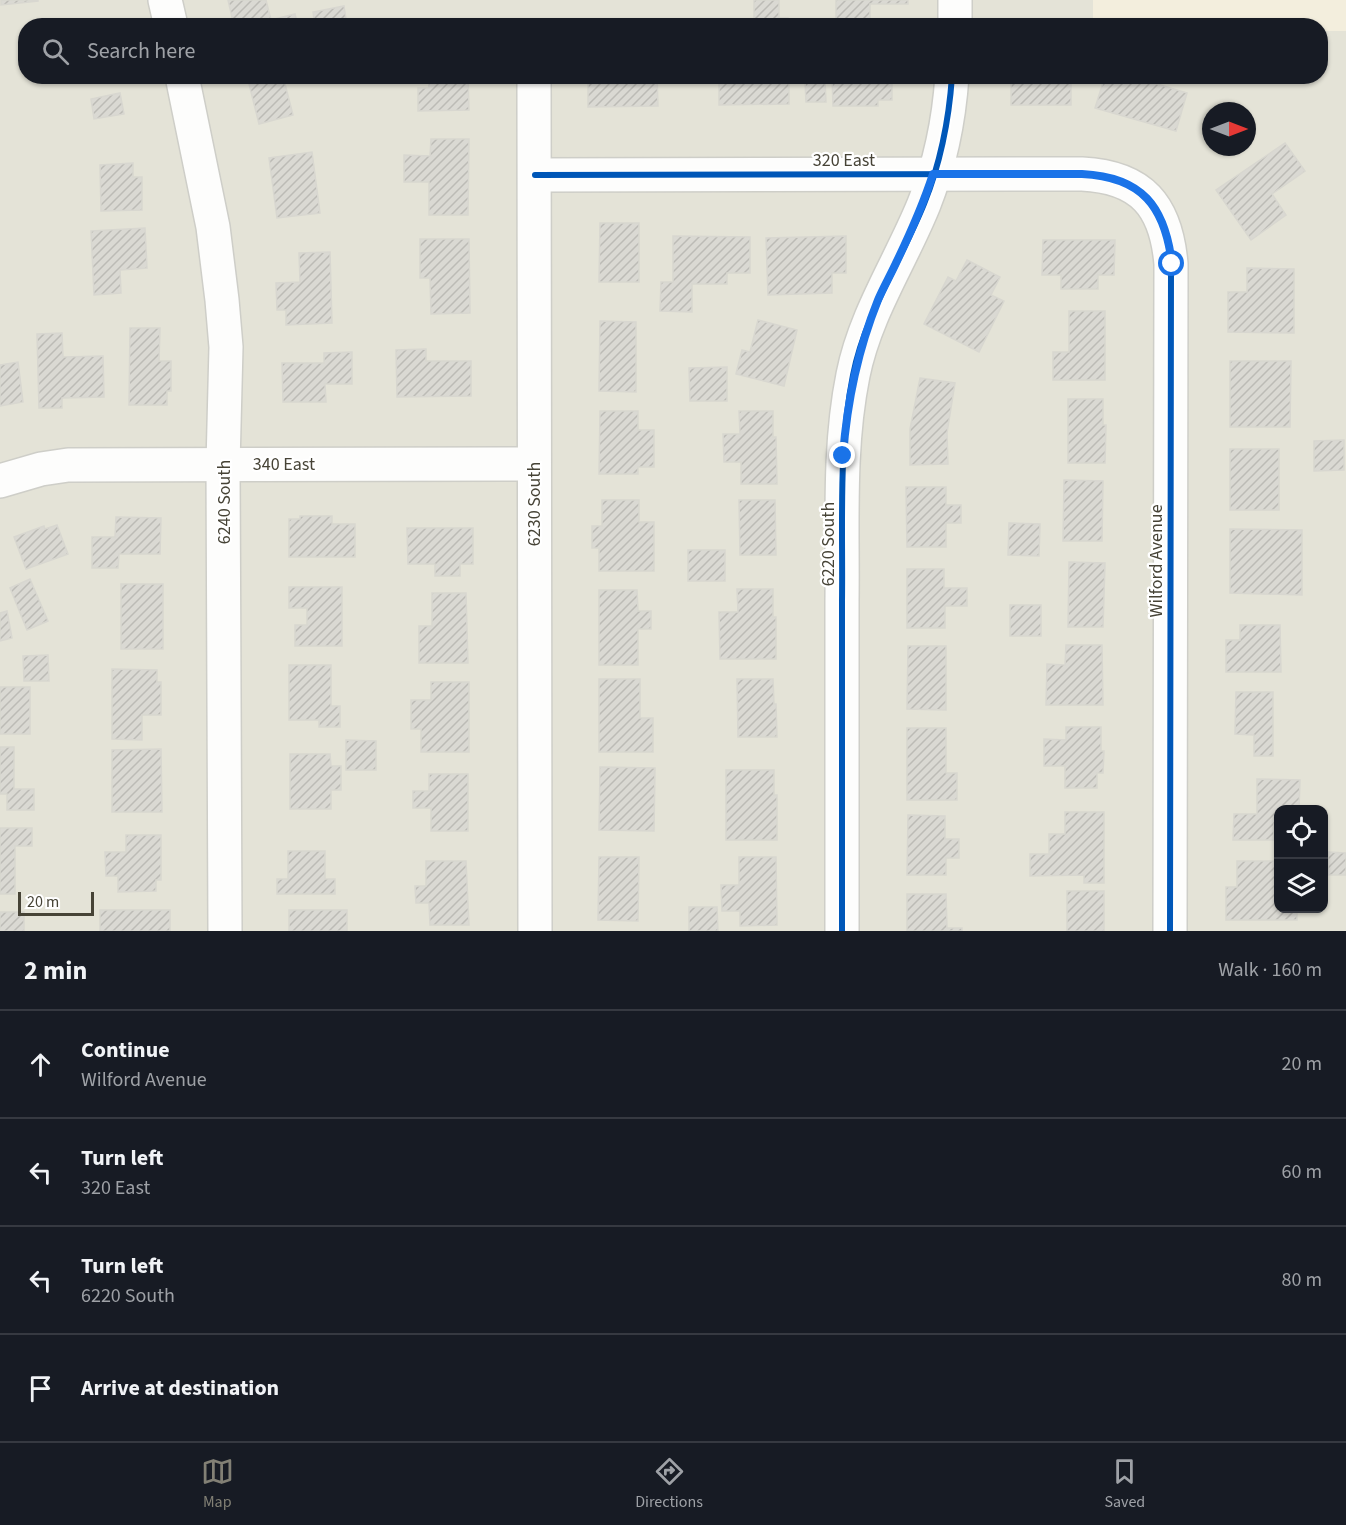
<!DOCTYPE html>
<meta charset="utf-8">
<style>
body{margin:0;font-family:"Source Sans 3",sans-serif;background:#242831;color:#f1f3f6}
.controls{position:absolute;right:18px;bottom:18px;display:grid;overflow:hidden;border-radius:12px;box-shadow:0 2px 4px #0004}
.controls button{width:54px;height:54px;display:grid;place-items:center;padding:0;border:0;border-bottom:2px solid #363941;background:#171b24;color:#f1f3f6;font:30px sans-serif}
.compass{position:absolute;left:1202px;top:102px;width:54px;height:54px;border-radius:50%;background:#171b24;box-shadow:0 2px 4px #0004;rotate:90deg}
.scale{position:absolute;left:18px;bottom:15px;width:76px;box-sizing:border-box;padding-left:6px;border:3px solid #464336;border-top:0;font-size:16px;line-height:21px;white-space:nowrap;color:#464336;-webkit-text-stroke:4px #fff;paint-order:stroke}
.stop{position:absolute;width:18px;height:18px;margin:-14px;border:4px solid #1a73e8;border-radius:50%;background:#fff}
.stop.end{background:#1a73e8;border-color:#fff;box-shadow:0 2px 6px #0008}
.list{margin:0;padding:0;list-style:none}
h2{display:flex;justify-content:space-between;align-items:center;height:78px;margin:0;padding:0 24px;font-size:26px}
h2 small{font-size:20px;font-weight:400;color:#9ea1a6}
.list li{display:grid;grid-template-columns:39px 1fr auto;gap:18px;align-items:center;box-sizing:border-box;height:108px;padding:0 24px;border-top:2px solid #363941}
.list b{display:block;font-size:22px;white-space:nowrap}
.list p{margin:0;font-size:20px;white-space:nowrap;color:#9ea1a6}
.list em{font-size:20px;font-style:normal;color:#9ea1a6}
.icon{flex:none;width:33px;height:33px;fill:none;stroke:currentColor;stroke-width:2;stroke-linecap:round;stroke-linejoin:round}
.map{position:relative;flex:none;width:1346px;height:931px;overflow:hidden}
.search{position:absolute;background:#171b24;box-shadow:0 2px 4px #0004;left:18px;right:18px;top:18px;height:66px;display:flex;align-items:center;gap:15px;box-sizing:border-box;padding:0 21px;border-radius:24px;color:#9ea1a6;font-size:22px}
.sheet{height:510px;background:#171b24}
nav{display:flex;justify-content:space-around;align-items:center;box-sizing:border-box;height:84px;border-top:2px solid #363941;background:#171b24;font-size:16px;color:#9ea1a6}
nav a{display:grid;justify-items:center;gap:3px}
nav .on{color:#828075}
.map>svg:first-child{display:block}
.residential{fill:#e4e3d7;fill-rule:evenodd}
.commercial{fill:#f3eedd}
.building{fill:url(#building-hatch);stroke:#d8d7d0;stroke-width:1.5}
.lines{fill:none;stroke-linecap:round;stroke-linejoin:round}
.minor-casing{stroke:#cecec8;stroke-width:36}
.minor{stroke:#fdfdfc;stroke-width:33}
.cycleway-casing{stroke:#fff;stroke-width:10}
.cycleway{stroke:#0057b8;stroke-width:6}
.route{stroke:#1a73e8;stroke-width:8}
.labels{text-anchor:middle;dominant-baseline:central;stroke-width:4.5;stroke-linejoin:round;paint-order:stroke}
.street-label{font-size:18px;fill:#464336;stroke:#fff}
</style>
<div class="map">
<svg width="1346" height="931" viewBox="0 0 1346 931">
<defs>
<pattern id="building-hatch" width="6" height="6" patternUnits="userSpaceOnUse" patternTransform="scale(1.5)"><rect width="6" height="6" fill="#dad9d3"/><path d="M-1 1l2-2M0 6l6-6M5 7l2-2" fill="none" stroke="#bcbbb6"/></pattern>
</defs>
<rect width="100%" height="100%" fill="#f0f0ea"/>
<!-- residential -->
<path class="residential" d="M0 0H1093V26H26V76H1320L1321 31H1346V931H0ZM1211 111H1247V147H1211ZM1278 810H1324V908H1278Z"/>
<!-- commercial -->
<polygon class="commercial" points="1093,0 1346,0 1346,31 1321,31 1320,26 1093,25"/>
<!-- building -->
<g class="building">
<polygon points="1,0 38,0 38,1 1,5"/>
<polygon points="228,0 266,0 271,20 295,14 298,26 234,26"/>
<polygon points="754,0 779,0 779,18 788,18 788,26 754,26"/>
<polygon points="836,0 908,0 908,4 870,4 870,26 836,26"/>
<polygon points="344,6 347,26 315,26 313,12"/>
<rect x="53" y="23" width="56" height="3"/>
<polygon points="247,76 283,76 293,115 259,124"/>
<polygon points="428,76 468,76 469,110 418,111 418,88 429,88"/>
<polygon points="588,76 657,76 658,106 588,107"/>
<polygon points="719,76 789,76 789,104 719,105"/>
<polygon points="832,76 892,76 892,100 878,100 878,106 833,106"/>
<rect x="1011" y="76" width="60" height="29"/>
<polygon points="1105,76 1131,76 1187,93 1176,131 1095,108"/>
<polygon points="825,80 826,102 806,102 805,81"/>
<polygon points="120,93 124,114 94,119 91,99"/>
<polygon points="431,139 469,139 468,215 429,215 429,182 404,182 404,155 430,156"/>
<polygon points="1285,143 1305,171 1272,194 1286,215 1251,240 1216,190"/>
<polygon points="312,152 320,213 277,218 269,158"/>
<polygon points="133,163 133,177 142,177 142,210 101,211 100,165"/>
<polygon points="600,223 639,223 639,282 599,282"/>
<polygon points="145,228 147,268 120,270 121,293 94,295 91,231"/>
<polygon points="673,236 750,237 750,273 727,273 727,284 692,284 692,312 660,311 661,282 673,282"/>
<polygon points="846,236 846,273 832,273 832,293 768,295 766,238"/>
<polygon points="420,239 469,239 470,313 431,314 430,278 420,278"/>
<polygon points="1043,240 1115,240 1114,275 1098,275 1098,289 1061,289 1061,275 1042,275"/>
<polygon points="330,252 332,323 286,325 286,310 277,310 276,283 300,282 299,253"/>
<polygon points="967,260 1000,277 991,295 1004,301 979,352 924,324 948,277 956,281"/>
<polygon points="1247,268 1294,269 1294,333 1228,332 1228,292 1247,292"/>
<polygon points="1069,311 1105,311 1105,380 1053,380 1053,352 1069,352"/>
<polygon points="758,320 797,330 784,386 736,374 742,350 750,352"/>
<polygon points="600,321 636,322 636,392 599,391"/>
<polygon points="130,328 160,328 159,361 171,361 171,391 167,391 167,405 129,405"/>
<polygon points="62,333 63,357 103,356 104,397 62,398 62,408 39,408 37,334"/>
<polygon points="426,349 426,361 471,361 471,396 397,397 396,350"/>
<polygon points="352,352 352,384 325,384 326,402 283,402 282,363 324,363 324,353"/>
<polygon points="1230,361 1291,361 1290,427 1230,427"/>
<polygon points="18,362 23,402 0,406 0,365"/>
<polygon points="727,367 727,401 690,401 689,368"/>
<polygon points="920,378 955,383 947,433 948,464 910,465 910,429"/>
<polygon points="1068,399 1103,399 1103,425 1106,425 1105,463 1068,463"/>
<polygon points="600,411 638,411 638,430 654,430 654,467 638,467 638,474 599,474"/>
<polygon points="739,411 773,411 773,437 776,437 777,484 741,484 741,462 724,462 723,434 740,434"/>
<polygon points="1344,440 1344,470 1314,471 1314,441"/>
<rect x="1230" y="449" width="49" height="61"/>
<polygon points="1064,480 1103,481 1102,541 1063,541"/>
<polygon points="906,487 946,487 946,505 961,505 961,523 946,523 946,547 907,547"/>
<polygon points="602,500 639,500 639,522 654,522 654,571 599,571 599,548 592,548 592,526 602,526"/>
<polygon points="739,500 775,500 776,555 740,555"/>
<polygon points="300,516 332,516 332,524 355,524 355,557 289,557 289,519 300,519"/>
<polygon points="116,517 161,518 160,554 119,554 118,568 92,568 92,537 115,537"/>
<polygon points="1009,523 1040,524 1039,556 1008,555"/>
<polygon points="57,525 68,554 26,569 14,537 44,526 45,529"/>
<polygon points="407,528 473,528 473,564 460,564 460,576 435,576 435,564 408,564"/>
<polygon points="1230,529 1302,530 1302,595 1230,593"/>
<rect x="688" y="550" width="37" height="31"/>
<polygon points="1069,562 1105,563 1103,627 1068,627"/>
<polygon points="907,569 944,569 944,588 967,588 967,606 945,606 945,628 907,628"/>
<polygon points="30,579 48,621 27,630 10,588"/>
<rect x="121" y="584" width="42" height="65"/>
<polygon points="289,587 342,587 342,646 295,646 295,625 307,625 307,608 289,608"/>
<polygon points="737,589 773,589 773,617 776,617 776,659 720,659 719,612 738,612"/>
<polygon points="599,590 637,590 638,611 651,611 651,629 638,629 638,665 599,665"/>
<polygon points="432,593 466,593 468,663 419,663 419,626 432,626"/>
<rect x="1010" y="605" width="31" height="31"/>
<polygon points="7,611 12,638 0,641 0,613"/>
<polygon points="1240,625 1280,625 1281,672 1226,672 1226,640 1240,640"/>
<polygon points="1066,645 1102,645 1103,705 1046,705 1047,664 1065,665"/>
<polygon points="908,646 946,646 946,710 907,709"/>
<polygon points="48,655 49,681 24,681 23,656"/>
<polygon points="289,665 331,665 331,706 340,706 340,727 319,727 319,720 289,720"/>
<polygon points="112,669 157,670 157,682 161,682 161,715 142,715 142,740 112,739"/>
<polygon points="599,679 640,679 640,718 653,718 653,752 599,752"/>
<polygon points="737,679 773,679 774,704 776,704 777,737 738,737"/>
<polygon points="431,682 469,682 469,752 421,752 421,729 411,729 411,700 431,700"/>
<rect x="0" y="687" width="30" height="47"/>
<polygon points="1236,692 1273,692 1273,756 1254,756 1254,735 1235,734"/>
<polygon points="1066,727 1101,727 1101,751 1104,751 1103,773 1097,773 1097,788 1065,788 1065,766 1044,766 1044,739 1066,740"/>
<polygon points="907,728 946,728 946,773 957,773 957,800 907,800"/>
<polygon points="346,740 376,741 376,770 346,770"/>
<polygon points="0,747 14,747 14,789 34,789 34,810 7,810 7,794 0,794"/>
<polygon points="161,749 162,812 112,812 112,750"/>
<polygon points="290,754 330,754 331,766 341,766 341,790 331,790 331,809 290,809"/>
<polygon points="600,767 655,768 654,831 599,830"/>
<polygon points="726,770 774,770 774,795 777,795 777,840 726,840"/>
<polygon points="429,774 468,774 468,831 431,831 431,808 413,808 413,791 429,791"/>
<polygon points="1257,779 1300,780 1299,810 1278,810 1278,824 1274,824 1274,840 1233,840 1234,814 1257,814"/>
<polygon points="1065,812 1104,812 1104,883 1084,883 1084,875 1030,876 1030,854 1049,854 1049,834 1065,834"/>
<polygon points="908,815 945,816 945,839 959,839 959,858 946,858 946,875 907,875"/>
<polygon points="0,828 32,828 32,846 15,846 15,894 0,894"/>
<polygon points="126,835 161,835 161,880 156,880 156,891 118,892 118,876 106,876 105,852 126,852"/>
<polygon points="288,851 325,851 325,879 335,879 335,894 277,894 277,879 288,879"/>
<polygon points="1328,852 1346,853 1346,875 1328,875"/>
<polygon points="599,857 639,857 638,921 598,920"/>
<polygon points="739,857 776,857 777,925 740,926 740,911 722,911 721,885 739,885"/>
<polygon points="426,861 466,861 469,925 430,925 429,903 416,903 415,886 426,886"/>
<polygon points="1237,861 1278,861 1278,908 1297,908 1297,920 1226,920 1226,887 1237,887"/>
<rect x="1067" y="891" width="37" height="40"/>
<polygon points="907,894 946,894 947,928 962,928 962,931 907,931"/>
<polygon points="689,907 717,907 718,931 689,931"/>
<rect x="100" y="910" width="70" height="21"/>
<rect x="289" y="910" width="58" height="21"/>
<rect x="0" y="912" width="24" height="19"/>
</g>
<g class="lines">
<defs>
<g id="minor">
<polyline points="165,0 171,26"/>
<polyline points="955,26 955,0"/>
<polyline points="182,76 213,227 222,300 226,347 223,464 225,931"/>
<polyline points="534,76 535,931"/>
<path d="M535 175 1082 174C1142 177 1166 206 1171 264L1170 931"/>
<polyline points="0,481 41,469 68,465 534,464"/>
<path d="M842 931C842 821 842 711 842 601 843 526 838 449 853 375 865 314 901 261 924 204 940 164 949 120 952 76"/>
</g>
</defs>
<!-- minor casing -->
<use href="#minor" class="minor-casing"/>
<!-- minor -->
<use href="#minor" class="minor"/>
<defs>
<g id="cycleway">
<path d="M535 175 1082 174C1142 177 1166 206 1171 264L1170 931"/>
<path d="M842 931C842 821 842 711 842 601 843 526 838 449 853 375 865 314 901 261 924 204 940 164 949 120 952 76"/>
</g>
</defs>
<!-- cycleway casing -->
<use href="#cycleway" class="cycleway-casing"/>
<!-- cycleway -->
<use href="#cycleway" class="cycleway"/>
</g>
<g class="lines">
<!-- route -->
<path class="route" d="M843 456C847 401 857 352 878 300 883 288 890 276 896 263 910 234 923 205 933 174H1082C1142 177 1165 206 1172 264"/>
</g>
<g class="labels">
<!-- street labels -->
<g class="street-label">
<text x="844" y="160">320 East</text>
<text x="284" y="464">340 East</text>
<text transform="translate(224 502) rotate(-90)">6240 South</text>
<text transform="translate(534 504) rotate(-90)">6230 South</text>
<text transform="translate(828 544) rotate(-90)">6220 South</text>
<text transform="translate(1156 561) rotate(-90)">Wilford Avenue</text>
</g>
</g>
</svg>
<div class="controls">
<button><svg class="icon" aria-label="locate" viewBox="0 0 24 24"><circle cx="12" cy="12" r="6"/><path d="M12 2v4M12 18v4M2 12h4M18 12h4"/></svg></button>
<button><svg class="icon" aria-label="layers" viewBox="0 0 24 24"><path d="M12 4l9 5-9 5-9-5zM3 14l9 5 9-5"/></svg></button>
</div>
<svg class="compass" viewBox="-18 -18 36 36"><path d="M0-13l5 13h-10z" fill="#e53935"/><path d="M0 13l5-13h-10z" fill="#9ea1a6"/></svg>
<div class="scale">20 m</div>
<div class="stop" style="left:1172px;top:264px"></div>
<div class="stop end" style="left:843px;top:456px"></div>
<div class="search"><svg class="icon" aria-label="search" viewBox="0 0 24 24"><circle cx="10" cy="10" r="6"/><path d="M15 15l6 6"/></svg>Search here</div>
</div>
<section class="sheet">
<h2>2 min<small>Walk · 160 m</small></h2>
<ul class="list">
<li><svg class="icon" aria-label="ahead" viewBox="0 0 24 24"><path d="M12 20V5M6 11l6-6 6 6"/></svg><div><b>Continue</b><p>Wilford Avenue</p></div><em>20 m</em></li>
<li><svg class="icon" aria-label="left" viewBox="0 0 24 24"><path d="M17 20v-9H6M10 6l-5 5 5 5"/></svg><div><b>Turn left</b><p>320 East</p></div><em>60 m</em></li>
<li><svg class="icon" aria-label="left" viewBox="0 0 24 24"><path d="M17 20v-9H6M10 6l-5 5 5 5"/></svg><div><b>Turn left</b><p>6220 South</p></div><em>80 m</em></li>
<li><svg class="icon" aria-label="arrive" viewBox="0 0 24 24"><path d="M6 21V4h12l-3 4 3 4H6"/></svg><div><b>Arrive at destination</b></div></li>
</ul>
</section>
<nav>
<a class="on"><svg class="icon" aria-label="map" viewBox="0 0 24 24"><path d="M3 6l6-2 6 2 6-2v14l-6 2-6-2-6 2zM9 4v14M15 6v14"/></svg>Map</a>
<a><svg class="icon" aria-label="directions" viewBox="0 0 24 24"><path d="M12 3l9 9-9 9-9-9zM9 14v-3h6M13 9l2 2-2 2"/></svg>Directions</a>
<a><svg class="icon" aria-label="saved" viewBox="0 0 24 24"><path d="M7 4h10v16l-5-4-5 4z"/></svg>Saved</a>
</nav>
